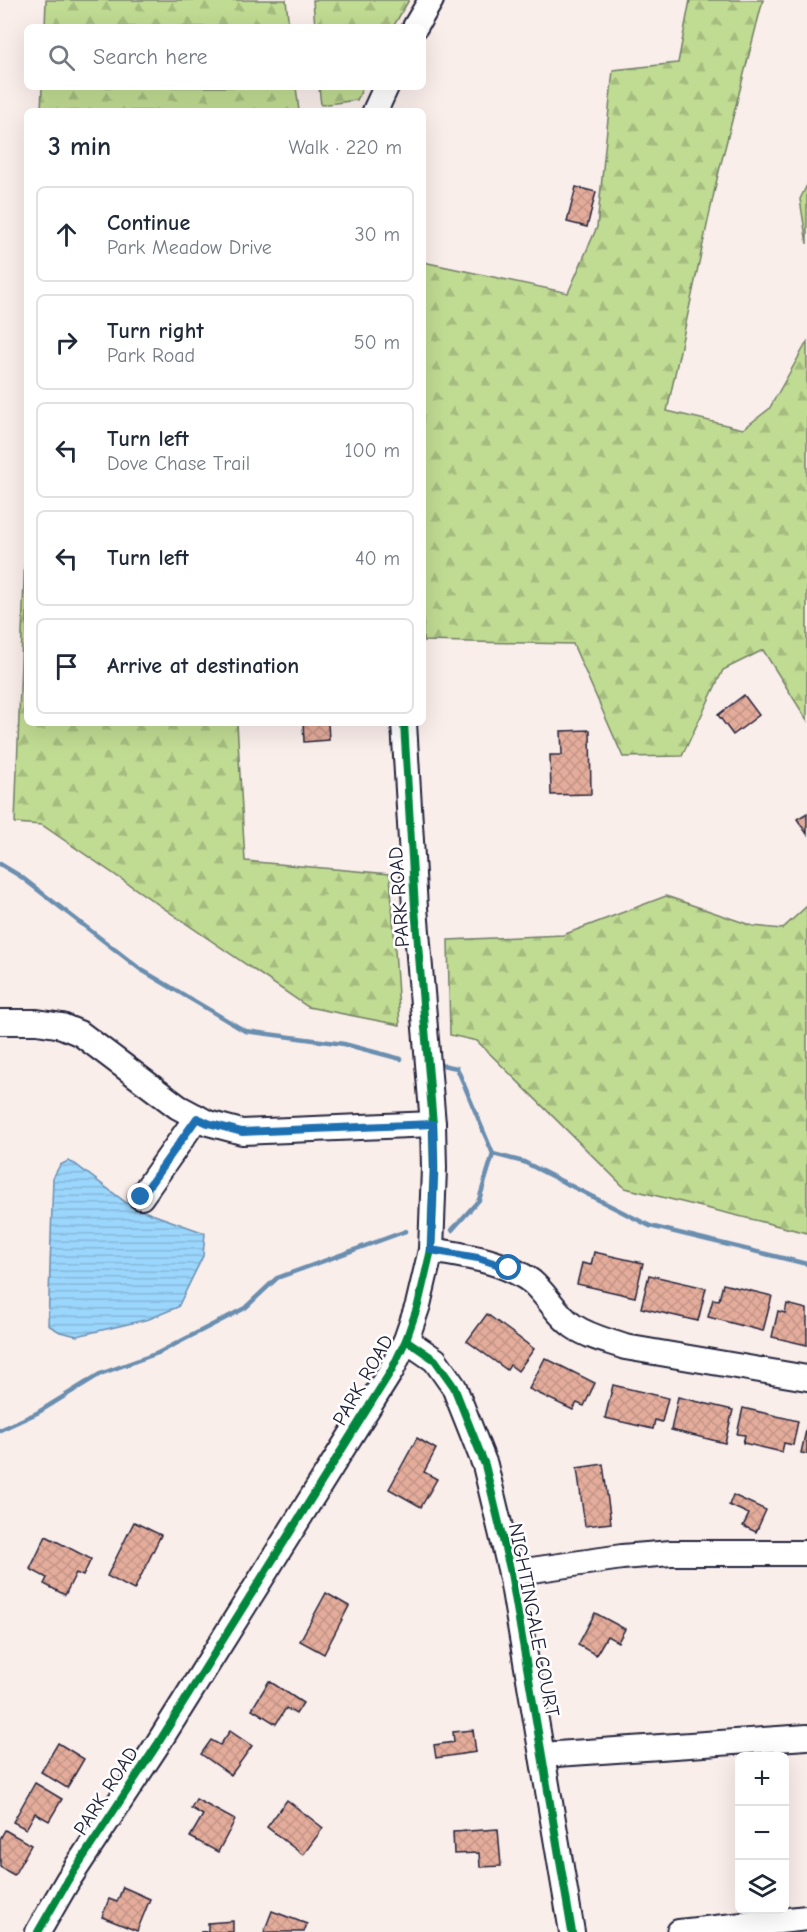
<!DOCTYPE html>
<meta charset="utf-8">
<style>
body{margin:0;font-family:"Comic Neue",sans-serif;background:#f2f2f3;color:#1f2937}
.controls{position:absolute;right:18px;bottom:18px;display:grid;overflow:hidden;border-radius:9px;box-shadow:0 6px 24px #0002}
.controls button{width:54px;height:54px;display:grid;place-items:center;padding:0;border:0;border-bottom:2px solid #e0e1e3;background:#fff;color:#1f2937;font:30px sans-serif}
.stop{position:absolute;width:18px;height:18px;margin:-14px;border:4px solid #1f6fb2;border-radius:50%;background:#fff}
.stop.end{background:#1f6fb2;border-color:#fff;box-shadow:0 2px 6px #0008}
.list{margin:0;padding:0;list-style:none}
h2{display:flex;justify-content:space-between;align-items:center;height:78px;margin:0;padding:0 24px;font-size:26px}
h2 small{font-size:20px;font-weight:400;color:#747a83}
.list li{display:grid;grid-template-columns:39px 1fr auto;gap:18px;align-items:center;box-sizing:border-box;height:96px;margin:0 12px 12px;padding:0 12px;border:2px solid #e0e1e3;border-radius:9px}
.list b{display:block;font-size:22px;white-space:nowrap}
.list p{margin:0;font-size:20px;white-space:nowrap;color:#747a83}
.list em{font-size:20px;font-style:normal;color:#747a83}
.icon{flex:none;width:33px;height:33px;fill:none;stroke:currentColor;stroke-width:2;stroke-linecap:round;stroke-linejoin:round}
.map{position:relative;flex:none;width:807px;height:1932px;overflow:hidden}
.search{position:absolute;background:#fff;box-shadow:0 6px 24px #0002;left:24px;top:24px;width:402px;height:66px;display:flex;align-items:center;gap:15px;box-sizing:border-box;padding:0 21px;border-radius:9px;color:#747a83;font-size:22px}
.panel{position:absolute;background:#fff;box-shadow:0 6px 24px #0002;left:24px;top:108px;width:402px;height:618px;border-radius:9px}
.map>svg:first-child{display:block}
.forest{fill:url(#forest-firs);stroke:#717e66;stroke-width:1.5}
.water{fill:url(#water-rules);stroke:#6b8eaf;stroke-width:1.5}
.lines{fill:none;stroke-linecap:round;stroke-linejoin:round}
.stream{stroke:#6b8eaf;stroke-width:4.5}
.building{fill:url(#building-cross-hatch);stroke:#22223b;stroke-width:1.5}
.minor-casing{stroke:#22223b;stroke-width:28}
.minor{stroke:#fff;stroke-width:24}
.cycleway-casing{stroke:#fff;stroke-width:11}
.cycleway{stroke:#00873e;stroke-width:8}
.route{stroke:#1f6fb2;stroke-width:8}
.labels{text-anchor:middle;dominant-baseline:central;stroke-width:5;stroke-linejoin:round;paint-order:stroke}
.street-label{font-size:20px;fill:#22223b;stroke:#fff}
</style>
<div class="map">
<svg width="807" height="1932" viewBox="0 0 807 1932">
<defs>
<pattern id="forest-firs" width="22" height="20" patternUnits="userSpaceOnUse" patternTransform="scale(1.5)"><rect width="22" height="20" fill="#c0db92"/><path d="M5 1l3.5 6h-7zM16 11l3.5 6h-7z" fill="#a5bc7f"/></pattern>
<pattern id="water-rules" width="6" height="5" patternUnits="userSpaceOnUse" patternTransform="scale(1.5)"><rect width="6" height="5" fill="#9bd6fc"/><path d="M0 2.5h6" fill="none" stroke="#85b7d9"/></pattern>
<pattern id="building-cross-hatch" width="8" height="8" patternUnits="userSpaceOnUse" patternTransform="scale(1.5)"><rect width="8" height="8" fill="#e4ac9b"/><path d="M0 0l8 8M0 8l8-8" fill="none" stroke="#c39486"/></pattern>
</defs>
<rect width="100%" height="100%" fill="#faeeeb"/>
<filter id="ink" filterUnits="userSpaceOnUse"><feTurbulence type="fractalNoise" baseFrequency=".0167" numOctaves="2"/><feDisplacementMap in="SourceGraphic" scale="12" xChannelSelector="R" yChannelSelector="G"/><feConvolveMatrix kernelMatrix="1 2 1 2 8 2 1 2 1" color-interpolation-filters="sRGB"/></filter>
<g filter="url(#ink)">
<!-- forest -->
<g class="forest">
<polygon points="46,0 286,0 289,27 45,27"/>
<polygon points="313,0 409,0 393,27 315,27"/>
<polygon points="690,0 763,0 717,179 667,411 743,429 769,409 807,342 807,720 763,650 723,670 682,756 623,757 573,644 423,641 423,262 568,293 597,227 613,70 678,63"/>
<polygon points="42,87 296,87 299,111 41,111"/>
<polygon points="319,87 363,87 357,100 321,105"/>
<polygon points="807,185 807,244 800,199"/>
<polygon points="27,500 27,723 237,723 245,861 390,874 400,1025 308,1007 42,825 15,823"/>
<polygon points="666,896 753,926 782,929 807,906 807,1233 625,1188 477,1041 450,1035 448,940 563,935"/>
</g>
<!-- water -->
<polygon class="water" points="68,1161 75,1164 132,1207 205,1233 203,1256 178,1307 149,1319 77,1336 60,1332 48,1325 53,1178 60,1165"/>
<g class="lines">
<!-- stream -->
<g class="stream">
<polyline points="0,864 20,876 140,969 245,1031 344,1044 401,1059"/>
<polyline points="442,1065 457,1068 493,1154 479,1200 452,1230"/>
<polyline points="493,1154 524,1162 650,1226 807,1264"/>
<polyline points="0,1430 37,1413 100,1374 158,1353 245,1308 277,1278 406,1231"/>
</g>
</g>
<!-- building -->
<g class="building">
<polygon points="576,187 596,192 587,227 567,222"/>
<polygon points="744,695 759,715 733,735 718,715"/>
<polygon points="303,723 328,723 329,740 304,742"/>
<polygon points="590,730 591,794 551,795 550,755 562,755 561,731"/>
<polygon points="807,813 807,834 797,819"/>
<polygon points="594,1252 643,1263 635,1297 577,1284 582,1263 591,1265"/>
<polygon points="649,1275 706,1288 698,1321 641,1308"/>
<polygon points="723,1284 772,1296 763,1331 708,1317 713,1299 719,1300"/>
<polygon points="787,1304 807,1309 807,1345 772,1337 778,1311 785,1313"/>
<polygon points="487,1314 534,1349 518,1371 510,1365 507,1370 467,1341"/>
<polygon points="545,1358 595,1383 584,1406 577,1403 573,1410 529,1389"/>
<polygon points="613,1385 668,1398 662,1422 655,1420 653,1429 605,1418"/>
<polygon points="678,1397 733,1410 725,1443 671,1430"/>
<polygon points="743,1408 798,1421 793,1445 784,1443 782,1452 743,1443 745,1435 737,1434"/>
<polygon points="807,1426 807,1454 801,1453"/>
<polygon points="417,1438 436,1449 424,1472 437,1479 421,1507 389,1489"/>
<polygon points="603,1464 611,1523 585,1526 577,1468"/>
<polygon points="733,1495 766,1510 756,1532 743,1526 749,1514 729,1505"/>
<polygon points="134,1522 161,1535 134,1590 107,1576"/>
<polygon points="46,1536 91,1559 83,1576 76,1573 65,1595 44,1584 47,1578 30,1569"/>
<polygon points="326,1593 349,1606 324,1654 300,1641"/>
<polygon points="595,1613 625,1629 618,1642 607,1636 596,1655 578,1645"/>
<polygon points="269,1681 303,1703 296,1714 286,1708 276,1724 252,1709"/>
<polygon points="473,1730 476,1752 436,1758 434,1745 454,1742 453,1732"/>
<polygon points="230,1731 252,1746 231,1775 201,1754 211,1740 220,1745"/>
<polygon points="58,1743 84,1759 67,1788 41,1772"/>
<polygon points="35,1783 62,1799 49,1821 35,1813 26,1829 13,1822"/>
<polygon points="196,1799 235,1820 218,1852 190,1837 203,1815 191,1808"/>
<polygon points="287,1800 323,1828 303,1855 267,1827"/>
<polygon points="498,1829 501,1866 480,1867 479,1853 454,1854 453,1832"/>
<polygon points="5,1830 31,1845 14,1875 0,1867 0,1839"/>
<polygon points="123,1887 150,1899 137,1931 102,1917 109,1899 117,1902"/>
<polygon points="272,1911 307,1924 304,1932 264,1932"/>
<polygon points="233,1921 233,1932 200,1932 208,1931 208,1923"/>
</g>
<g class="lines">
<defs>
<g id="minor">
<polyline points="415,27 431,0"/>
<polyline points="375,111 386,87"/>
<polyline points="0,1022 37,1022 62,1026 81,1034 178,1107 208,1123 242,1132 433,1124"/>
<polyline points="141,1197 197,1117"/>
<path d="M431 1250C465 1256 503 1260 532 1282 547 1295 557 1315 573 1326 589 1337 608 1341 625 1347L807 1378"/>
<polyline points="406,1340 435,1360 454,1387 485,1465 511,1573 572,1932"/>
<polyline points="511,1573 622,1557 671,1553 807,1553"/>
<polyline points="542,1755 807,1737"/>
<polyline points="38,1932 68,1880 157,1745 391,1371 406,1340 418,1305 431,1250 434,1168 433,1124 415,908 404,723"/>
<polyline points="679,1932 807,1918"/>
</g>
</defs>
<!-- minor casing -->
<use href="#minor" class="minor-casing"/>
<!-- minor -->
<use href="#minor" class="minor"/>
<defs>
<g id="cycleway">
<polyline points="406,1340 435,1360 454,1387 485,1465 511,1573 572,1932"/>
<polyline points="38,1932 68,1880 157,1745 391,1371 406,1340 418,1305 431,1250 434,1168 433,1124 415,908 404,723"/>
</g>
</defs>
<!-- cycleway casing -->
<use href="#cycleway" class="cycleway-casing"/>
<!-- cycleway -->
<use href="#cycleway" class="cycleway"/>
</g>
</g>
<g class="lines" filter="url(#ink)">
<!-- route -->
<polyline class="route" points="141,1197 197,1118 208,1123 242,1132 433,1124 434,1168 431,1250 478,1258 509,1268"/>
</g>
<g class="labels">
<!-- street labels -->
<g class="street-label">
<text transform="translate(399 897) rotate(-94)">PARK ROAD</text>
<text transform="translate(363 1380) rotate(-60)">PARK ROAD</text>
<text transform="translate(534 1620) rotate(79)">NIGHTINGALE COURT</text>
<text transform="translate(106 1791) rotate(-57)">PARK ROAD</text>
</g>
</g>
</svg>
<div class="controls">
<button>+</button>
<button>−</button>
<button><svg class="icon" aria-label="layers" viewBox="0 0 24 24"><path d="M12 4l9 5-9 5-9-5zM3 14l9 5 9-5"/></svg></button>
</div>
<div class="stop" style="left:509px;top:1268px"></div>
<div class="stop end" style="left:141px;top:1197px"></div>
<div class="search"><svg class="icon" aria-label="search" viewBox="0 0 24 24"><circle cx="10" cy="10" r="6"/><path d="M15 15l6 6"/></svg>Search here</div>
<section class="panel">
<h2>3 min<small>Walk · 220 m</small></h2>
<ul class="list">
<li><svg class="icon" aria-label="ahead" viewBox="0 0 24 24"><path d="M12 20V5M6 11l6-6 6 6"/></svg><div><b>Continue</b><p>Park Meadow Drive</p></div><em>30 m</em></li>
<li><svg class="icon" aria-label="right" viewBox="0 0 24 24"><path d="M7 20v-9h11M14 6l5 5-5 5"/></svg><div><b>Turn right</b><p>Park Road</p></div><em>50 m</em></li>
<li><svg class="icon" aria-label="left" viewBox="0 0 24 24"><path d="M17 20v-9H6M10 6l-5 5 5 5"/></svg><div><b>Turn left</b><p>Dove Chase Trail</p></div><em>100 m</em></li>
<li><svg class="icon" aria-label="left" viewBox="0 0 24 24"><path d="M17 20v-9H6M10 6l-5 5 5 5"/></svg><div><b>Turn left</b></div><em>40 m</em></li>
<li><svg class="icon" aria-label="arrive" viewBox="0 0 24 24"><path d="M6 21V4h12l-3 4 3 4H6"/></svg><div><b>Arrive at destination</b></div></li>
</ul>
</section>
</div>
